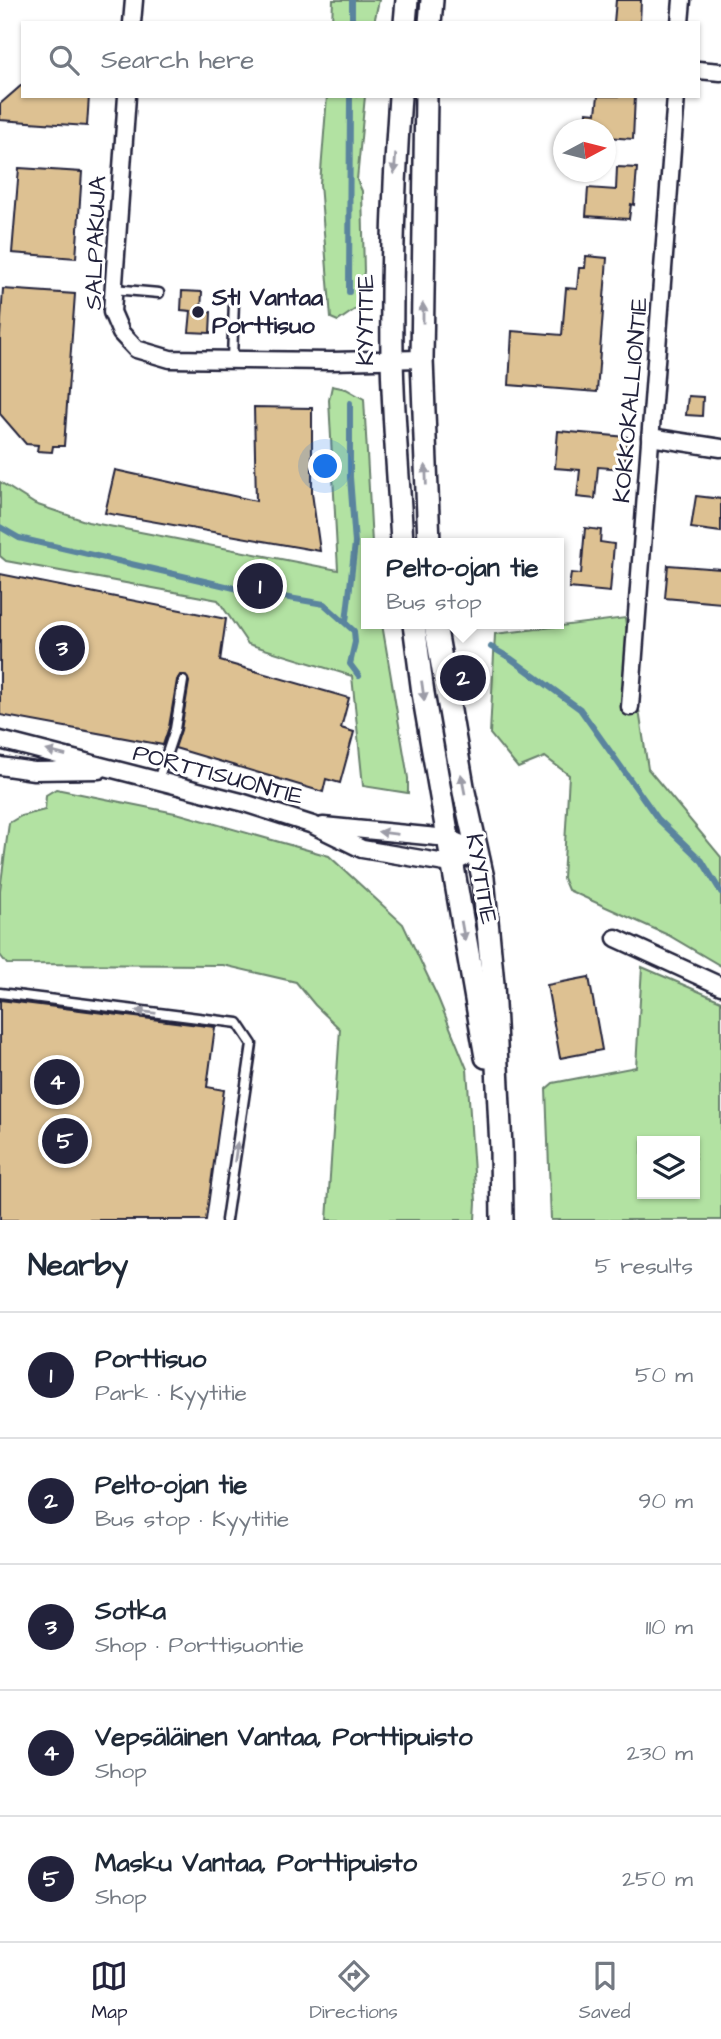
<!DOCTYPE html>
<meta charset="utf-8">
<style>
body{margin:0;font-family:"Architects Daughter",sans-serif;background:#f6f6f7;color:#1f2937}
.controls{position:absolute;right:21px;bottom:21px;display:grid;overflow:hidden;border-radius:0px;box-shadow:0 2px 5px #0004}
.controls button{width:63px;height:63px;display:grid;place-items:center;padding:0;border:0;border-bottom:2px solid #e0e1e3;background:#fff;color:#1f2937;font:35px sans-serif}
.compass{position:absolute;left:553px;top:119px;width:63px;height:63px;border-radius:50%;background:#fff;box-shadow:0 2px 5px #0004;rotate:83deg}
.you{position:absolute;left:326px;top:467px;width:24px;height:24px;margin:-18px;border:5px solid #fff;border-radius:50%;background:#1a73e8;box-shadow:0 0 0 10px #1a73e833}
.badge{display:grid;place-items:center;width:46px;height:46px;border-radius:50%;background:#22223b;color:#fff;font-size:23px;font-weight:700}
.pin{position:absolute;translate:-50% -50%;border:4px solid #fff;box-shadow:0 2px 7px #0006}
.popup{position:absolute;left:361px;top:538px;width:203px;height:91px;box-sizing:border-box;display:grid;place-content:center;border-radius:0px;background:#fff;filter:drop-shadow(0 2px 5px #0005);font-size:23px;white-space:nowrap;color:#747a83}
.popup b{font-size:26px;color:#1f2937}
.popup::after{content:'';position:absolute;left:50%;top:100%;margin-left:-14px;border:14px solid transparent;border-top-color:#fff}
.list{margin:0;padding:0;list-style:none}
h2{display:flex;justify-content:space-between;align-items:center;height:91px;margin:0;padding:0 28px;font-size:30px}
h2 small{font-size:23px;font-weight:400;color:#747a83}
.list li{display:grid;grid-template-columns:46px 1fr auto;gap:21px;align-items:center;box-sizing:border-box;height:126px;padding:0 28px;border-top:2px solid #e0e1e3}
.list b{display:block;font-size:26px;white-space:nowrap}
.list p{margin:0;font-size:23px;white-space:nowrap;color:#747a83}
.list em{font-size:23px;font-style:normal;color:#747a83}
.icon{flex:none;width:38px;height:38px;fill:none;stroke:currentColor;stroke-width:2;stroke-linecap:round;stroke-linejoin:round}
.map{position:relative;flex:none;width:721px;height:1220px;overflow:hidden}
.search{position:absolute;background:#fff;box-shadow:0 2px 5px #0004;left:21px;right:21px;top:21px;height:77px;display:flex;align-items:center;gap:18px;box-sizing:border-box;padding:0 24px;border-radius:0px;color:#747a83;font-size:26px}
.sheet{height:721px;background:#fff}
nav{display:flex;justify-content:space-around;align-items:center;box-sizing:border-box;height:98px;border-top:2px solid #e0e1e3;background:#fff;font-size:19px;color:#747a83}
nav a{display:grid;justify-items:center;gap:4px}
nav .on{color:#22223b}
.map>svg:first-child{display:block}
.green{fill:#b2e2a2;stroke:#6a826e;stroke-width:2;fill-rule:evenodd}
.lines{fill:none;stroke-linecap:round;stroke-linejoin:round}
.stream{stroke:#5a849e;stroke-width:6}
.building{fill:#ddc192;stroke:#22223b;stroke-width:2}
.lane-casing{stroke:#22223b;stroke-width:13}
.street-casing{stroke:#22223b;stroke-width:21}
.secondary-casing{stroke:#22223b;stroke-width:26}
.lane{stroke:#fff;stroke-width:8}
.street{stroke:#fff;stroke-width:16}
.secondary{stroke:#fff;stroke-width:21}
.oneway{fill:#9c9ca7}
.poi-dot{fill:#22223b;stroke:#fff;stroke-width:2.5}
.labels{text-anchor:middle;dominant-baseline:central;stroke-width:6;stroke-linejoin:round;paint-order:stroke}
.street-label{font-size:24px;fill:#22223b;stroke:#fff}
.poi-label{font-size:24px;font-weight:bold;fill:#22223b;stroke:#fff;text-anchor:start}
</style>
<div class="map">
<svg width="721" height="1220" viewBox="0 0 721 1220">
<rect width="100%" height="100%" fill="#fff"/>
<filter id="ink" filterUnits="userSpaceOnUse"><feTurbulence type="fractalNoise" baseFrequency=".0143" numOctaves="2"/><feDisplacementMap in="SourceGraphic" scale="14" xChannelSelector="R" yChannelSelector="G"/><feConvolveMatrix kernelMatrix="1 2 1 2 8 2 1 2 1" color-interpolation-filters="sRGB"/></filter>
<g filter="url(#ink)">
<!-- green -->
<g class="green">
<polygon points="333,0 379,0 374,23 332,23"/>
<polygon points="327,96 365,96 357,180 362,191 364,272 357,308 338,321 331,318 320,184"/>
<polygon points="332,386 346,389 364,399 372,543 367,543 367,624 382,624 408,778 408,793 363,786 352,676 248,644 218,600 6,561 0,556 0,482 35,504 88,522 338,570 329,400"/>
<polygon points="625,618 648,769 721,857 721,966 668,935 568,890 563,878 569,775 545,757 518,768 490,734 495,634"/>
<polygon points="56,789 180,814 329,856 403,924 438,998 467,1069 476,1202 475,1220 327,1220 340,1029 315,1005 296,982 223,965 7,964 0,955 0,890 9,823 21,816 45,810 46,795"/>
<path d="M642 967 721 1001V1220H551L546 1089 553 1083 636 1067ZM695 1141V1194H642V1141Z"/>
</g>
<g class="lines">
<!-- stream -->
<g class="stream">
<polyline points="352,23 352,0"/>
<polyline points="349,292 350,96"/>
<polyline points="0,527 19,538 243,590 324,604 354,631 355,642 350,664 359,676"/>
<polyline points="346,622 355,543 350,477 350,403"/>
<polyline points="491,647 510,658 580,709 658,819 702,861 721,892"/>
</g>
</g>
<!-- building -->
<g class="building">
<polygon points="616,0 641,0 640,23 614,23"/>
<polygon points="23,84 23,96 89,96 87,126 0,120 0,104"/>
<polygon points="598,96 635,96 633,139 606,137 606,130 586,130 587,112 596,113"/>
<polygon points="617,167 637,168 634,205 631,204 629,219 586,216 588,188 616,190"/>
<polygon points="19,168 82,172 76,258 12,253"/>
<polygon points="586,256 607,258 597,392 509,385 512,331 562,335 566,288 577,289 579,268 585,268"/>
<polygon points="3,289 75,294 64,446 53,446 52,452 37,451 38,445 26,444 0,414 0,335"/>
<polygon points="182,291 202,292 201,312 211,312 210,333 189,332 191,311 181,310"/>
<polygon points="688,396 703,397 702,416 686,415"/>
<polygon points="254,407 312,408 312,493 320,551 105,513 115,470 256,501"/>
<polygon points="558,431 627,437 624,469 598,467 595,499 577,497 580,470 555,468"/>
<polygon points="696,496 721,499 721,532 691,528"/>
<polygon points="585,528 601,530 600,542 614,544 610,592 569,588 571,573 581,574"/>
<polygon points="668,565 721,569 721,603 665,598"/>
<polygon points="0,574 226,619 220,661 349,698 341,728 354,732 340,783 326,779 323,792 175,748 181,730 189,682 185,675 180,675 177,680 169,727 163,745 0,715"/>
<polygon points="589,977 602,1050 560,1058 547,985"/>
<polygon points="0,1000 215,1027 207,1087 224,1090 206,1220 0,1220"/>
</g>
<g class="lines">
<defs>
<g id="lane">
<polyline points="113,289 159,293"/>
<polyline points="232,360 234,300"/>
<polyline points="158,780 175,729 183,681"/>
<polyline points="0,993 238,1023 252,1044 226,1220"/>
</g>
<g id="street">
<polyline points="132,23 134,0"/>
<polyline points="680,23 682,0"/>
<polyline points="698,70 721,72"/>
<polyline points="127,96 112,312 121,333 136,349 170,359 331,361 422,359"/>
<polyline points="650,437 721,448"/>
<polyline points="630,707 676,96"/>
<polyline points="0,740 241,802 313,825 362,849 451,864 478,851"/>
<polyline points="0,766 34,771 99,770"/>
<polyline points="323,826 448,838 478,851"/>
<polyline points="616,938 721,986"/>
</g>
<g id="secondary">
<polyline points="405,23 407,0"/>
<polyline points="430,23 432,0"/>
<path d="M400 96C394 183 391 270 392 357 393 419 399 481 402 543"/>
<polyline points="426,96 422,359 429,543"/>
<polyline points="414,624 423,693 486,1057"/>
<polyline points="435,624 464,792 483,878 493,984 501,1148 502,1220"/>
</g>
</defs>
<!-- lane casing -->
<use href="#lane" class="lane-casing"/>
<!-- street casing -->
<use href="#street" class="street-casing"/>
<!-- secondary casing -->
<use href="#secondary" class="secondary-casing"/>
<!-- lane -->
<use href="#lane" class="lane"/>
<!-- street -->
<use href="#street" class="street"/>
<!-- secondary -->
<use href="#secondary" class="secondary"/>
</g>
<!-- one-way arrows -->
<defs><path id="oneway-solid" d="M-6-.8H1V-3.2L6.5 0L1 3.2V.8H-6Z" transform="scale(1.75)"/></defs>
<g class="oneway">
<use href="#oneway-solid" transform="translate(395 164) rotate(94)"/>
<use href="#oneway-solid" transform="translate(423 313) rotate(-90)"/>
<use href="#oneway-solid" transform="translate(426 475) rotate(-92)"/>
<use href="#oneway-solid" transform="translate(423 691) rotate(82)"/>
<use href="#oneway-solid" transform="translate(56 753) rotate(-165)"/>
<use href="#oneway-solid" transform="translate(463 784) rotate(-101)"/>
<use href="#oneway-solid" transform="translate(388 833) rotate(-173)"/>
<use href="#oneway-solid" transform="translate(463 931) rotate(80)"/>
<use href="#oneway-solid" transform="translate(146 1012) rotate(-173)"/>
<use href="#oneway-solid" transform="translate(236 1152) rotate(-82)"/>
</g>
</g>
<!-- markers -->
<circle class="poi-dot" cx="198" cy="312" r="7"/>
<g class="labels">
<!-- street labels -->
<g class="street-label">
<text transform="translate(96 243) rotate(-88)">SALPAKUJA</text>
<text transform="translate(366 320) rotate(-90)">KYYTITIE</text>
<text transform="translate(631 400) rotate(-85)">KOKKOKALLIONTIE</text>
<text transform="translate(218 775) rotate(15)">PORTTISUONTIE</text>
<text transform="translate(481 879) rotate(80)">KYYTITIE</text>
</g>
<!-- poi labels -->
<g class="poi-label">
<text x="212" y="298">St1 Vantaa<tspan x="212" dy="28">Porttisuo</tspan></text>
</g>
</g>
</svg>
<div class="controls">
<button><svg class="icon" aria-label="layers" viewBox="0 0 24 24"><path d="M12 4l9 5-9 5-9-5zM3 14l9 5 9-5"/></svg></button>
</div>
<svg class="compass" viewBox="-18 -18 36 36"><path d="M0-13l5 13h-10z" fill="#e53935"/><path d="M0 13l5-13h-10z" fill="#747a83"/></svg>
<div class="you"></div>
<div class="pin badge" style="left:260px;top:586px">1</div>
<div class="pin badge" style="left:463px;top:678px">2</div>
<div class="popup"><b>Pelto-ojan tie</b>Bus stop</div>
<div class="pin badge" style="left:62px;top:648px">3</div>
<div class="pin badge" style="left:57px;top:1082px">4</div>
<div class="pin badge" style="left:65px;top:1141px">5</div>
<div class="search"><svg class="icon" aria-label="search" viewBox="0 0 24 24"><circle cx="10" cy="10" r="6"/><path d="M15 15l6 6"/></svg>Search here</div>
</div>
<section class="sheet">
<h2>Nearby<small>5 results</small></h2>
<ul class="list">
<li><span class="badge">1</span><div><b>Porttisuo</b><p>Park · Kyytitie</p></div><em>50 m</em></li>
<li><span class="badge">2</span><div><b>Pelto-ojan tie</b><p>Bus stop · Kyytitie</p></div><em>90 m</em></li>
<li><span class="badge">3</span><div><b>Sotka</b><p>Shop · Porttisuontie</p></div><em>110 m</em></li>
<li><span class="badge">4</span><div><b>Vepsäläinen Vantaa, Porttipuisto</b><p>Shop</p></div><em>230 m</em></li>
<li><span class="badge">5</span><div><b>Masku Vantaa, Porttipuisto</b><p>Shop</p></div><em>250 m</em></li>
</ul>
</section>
<nav>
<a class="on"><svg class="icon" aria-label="map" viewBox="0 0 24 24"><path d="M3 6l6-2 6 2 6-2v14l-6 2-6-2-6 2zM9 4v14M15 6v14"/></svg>Map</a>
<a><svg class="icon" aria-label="directions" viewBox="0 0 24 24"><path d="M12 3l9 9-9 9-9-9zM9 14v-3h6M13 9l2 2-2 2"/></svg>Directions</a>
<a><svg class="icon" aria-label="saved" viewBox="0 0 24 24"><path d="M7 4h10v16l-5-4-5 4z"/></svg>Saved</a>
</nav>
